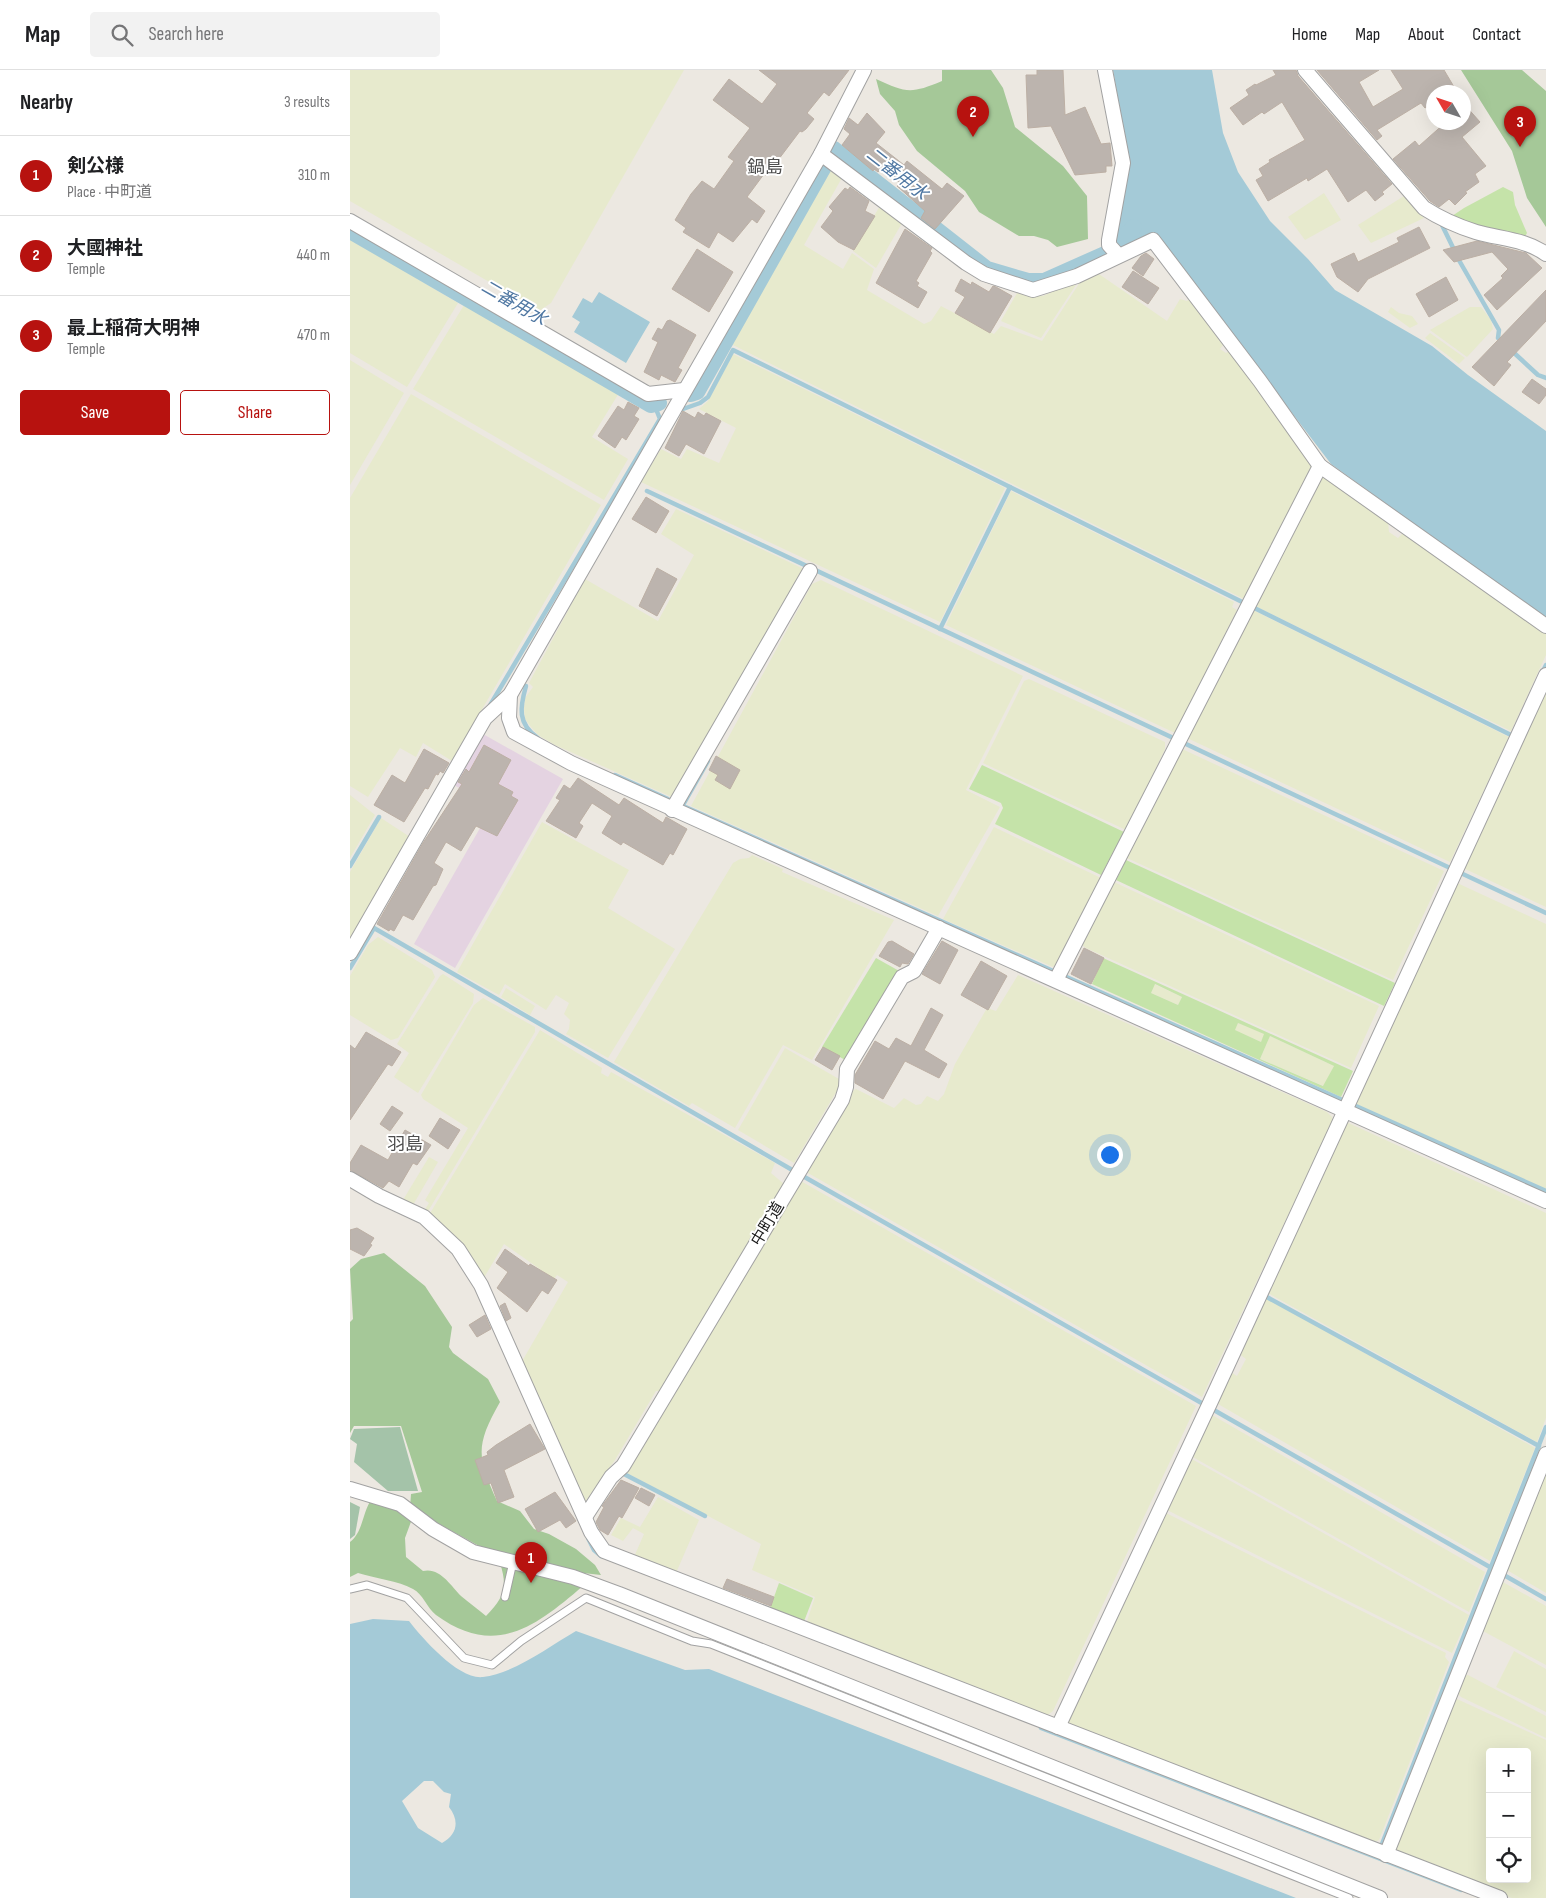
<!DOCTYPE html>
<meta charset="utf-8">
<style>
body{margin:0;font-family:"Sofia Sans Condensed","Noto Sans JP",sans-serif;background:#f2f2f2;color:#202124}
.controls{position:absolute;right:15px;bottom:15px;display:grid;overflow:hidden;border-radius:5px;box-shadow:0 5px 20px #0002}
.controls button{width:45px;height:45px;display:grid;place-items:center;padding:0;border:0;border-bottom:1px solid #e0e0e0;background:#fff;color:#202124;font:25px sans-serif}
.compass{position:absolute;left:1076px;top:15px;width:45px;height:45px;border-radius:50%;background:#fff;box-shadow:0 5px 20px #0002;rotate:309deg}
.you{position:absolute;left:759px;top:1084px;width:18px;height:18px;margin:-12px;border:4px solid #fff;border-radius:50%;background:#1a73e8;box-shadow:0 0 0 8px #1a73e833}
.badge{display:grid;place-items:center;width:32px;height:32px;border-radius:50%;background:#b7120f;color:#fff;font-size:16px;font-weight:700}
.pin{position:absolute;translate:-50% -41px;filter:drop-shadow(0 1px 2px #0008)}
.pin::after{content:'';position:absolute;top:26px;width:18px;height:15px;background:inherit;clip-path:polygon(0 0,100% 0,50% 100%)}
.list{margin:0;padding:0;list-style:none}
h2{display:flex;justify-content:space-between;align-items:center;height:65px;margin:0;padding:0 20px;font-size:21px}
h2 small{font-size:16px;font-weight:400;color:#757577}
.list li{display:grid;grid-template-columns:32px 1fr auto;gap:15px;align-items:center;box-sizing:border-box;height:80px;padding:0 20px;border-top:1px solid #e0e0e0}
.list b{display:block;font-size:19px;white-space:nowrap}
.list p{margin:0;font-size:16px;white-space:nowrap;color:#757577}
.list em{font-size:16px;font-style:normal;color:#757577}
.actions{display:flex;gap:10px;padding:15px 20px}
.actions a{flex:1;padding:11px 0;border:1px solid #b7120f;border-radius:5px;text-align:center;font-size:18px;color:#b7120f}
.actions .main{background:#b7120f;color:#fff}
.icon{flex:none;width:28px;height:28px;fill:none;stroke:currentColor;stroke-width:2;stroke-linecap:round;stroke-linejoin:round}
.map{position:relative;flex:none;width:1196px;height:1828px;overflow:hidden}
header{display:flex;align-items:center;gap:30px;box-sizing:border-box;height:70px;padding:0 25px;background:#fff;border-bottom:1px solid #e0e0e0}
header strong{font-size:24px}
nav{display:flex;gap:28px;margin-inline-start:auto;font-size:18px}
.search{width:350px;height:45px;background:#f2f2f2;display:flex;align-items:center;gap:12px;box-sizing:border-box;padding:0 18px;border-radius:5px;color:#757577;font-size:19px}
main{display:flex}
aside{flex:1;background:#fff}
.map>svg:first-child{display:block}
.industrial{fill:#e4d3e1}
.farmland{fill:#e7eacd;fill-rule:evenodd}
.grass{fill:#c5e3a9;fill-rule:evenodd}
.forest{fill:#a5c898}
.cemetery{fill:#a4c3a9}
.water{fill:#a4cad7;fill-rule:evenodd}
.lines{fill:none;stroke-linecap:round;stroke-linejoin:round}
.stream{stroke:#a4cad7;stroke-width:4.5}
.canal{stroke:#a4cad7;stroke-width:16}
.building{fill:#bcb4ae;stroke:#bcafa4}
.service-casing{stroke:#a2a2a2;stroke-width:9}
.minor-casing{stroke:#a2a2a2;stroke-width:16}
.service{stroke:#fff;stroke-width:7}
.minor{stroke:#fff;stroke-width:14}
.labels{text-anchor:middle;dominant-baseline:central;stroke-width:4;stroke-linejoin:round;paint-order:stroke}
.street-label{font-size:16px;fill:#1b1b1b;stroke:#fff}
.neighbourhood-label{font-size:18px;fill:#4e4e4e;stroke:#fff}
.water-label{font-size:18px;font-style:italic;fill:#4f77a2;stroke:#fff}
</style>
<header>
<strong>Map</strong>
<div class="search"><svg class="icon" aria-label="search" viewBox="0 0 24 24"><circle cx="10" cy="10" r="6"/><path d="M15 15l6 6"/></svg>Search here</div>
<nav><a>Home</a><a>Map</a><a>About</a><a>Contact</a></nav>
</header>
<main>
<aside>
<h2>Nearby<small>3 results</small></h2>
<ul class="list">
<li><span class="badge">1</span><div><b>剣公様</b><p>Place · 中町道</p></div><em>310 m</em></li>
<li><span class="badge">2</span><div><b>大國神社</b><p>Temple</p></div><em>440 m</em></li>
<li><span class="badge">3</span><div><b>最上稲荷大明神</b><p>Temple</p></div><em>470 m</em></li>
</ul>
<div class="actions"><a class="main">Save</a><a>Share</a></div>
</aside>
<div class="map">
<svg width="1196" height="1828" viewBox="0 0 1196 1828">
<rect width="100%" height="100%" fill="#ece8e1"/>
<!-- industrial -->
<polygon class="industrial" points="133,664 213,709 105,898 64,874 142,737 104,715"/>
<!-- farmland -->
<g class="farmland">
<polygon points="0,0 334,0 201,233 189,241 0,131"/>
<polygon points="480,98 493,106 454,175 493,199 502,183 524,199 517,220 574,254 581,251 591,236 644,264 651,256 692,271 730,212 746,202 817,251 830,229 837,231 839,229 873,275 870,279 876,283 879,281 964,398 896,530 381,274"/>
<polygon points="974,123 991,150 955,170 938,147"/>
<polygon points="1054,126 1074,148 1021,173 1008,155"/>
<polygon points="530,136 552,153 526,198 503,181"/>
<polygon points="0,169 108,233 57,317 0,283"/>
<polygon points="721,213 726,215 691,268 651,251 667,223 693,226"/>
<polygon points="114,235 269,323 242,367 278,389 254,430 63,319"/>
<polygon points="1041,237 1049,243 1062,246 1068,254 1060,258 1038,242"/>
<polygon points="1120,237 1131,237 1141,250 1143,259 1117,287 1080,260"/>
<polygon points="1080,263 1115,288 1109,294 1075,268"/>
<polygon points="383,284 655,418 590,552 291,412 311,379 331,389 337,379 369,393 386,358 349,339 358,331"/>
<polygon points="0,290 54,323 0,415"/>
<polygon points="61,324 251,435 102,691 73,673 66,687 50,678 18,727 0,716 0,428"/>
<polygon points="975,404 1038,452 1039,462 1048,468 1054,462 1196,564 1196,585 1161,661 903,535 969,406"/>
<polygon points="661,421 884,532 882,537 887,540 825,663 596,555"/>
<polygon points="326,439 456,500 322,727 205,675 188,665 181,657 175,649 174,639 175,628 183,617 179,613 235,509 308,551 344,485 311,464"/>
<polygon points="471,510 673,606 616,720 650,737 588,846 341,736 462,514"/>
<polygon points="901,539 1159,667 1100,792 835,667"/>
<polygon points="679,609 815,672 815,679 776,760 633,693 674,611"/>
<polygon points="1196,618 1196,837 1111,797"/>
<polygon points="830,678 1094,801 1043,910 777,788"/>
<polygon points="0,725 25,745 0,788"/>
<polygon points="31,748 60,767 0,870 0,802"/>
<polygon points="192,752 279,800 258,838 325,879 258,988 216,964 219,959 220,950 214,944 219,933 206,925 196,940 155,914 149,925 107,902"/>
<polygon points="644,757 751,808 707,894 703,897 593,849"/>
<polygon points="402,785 433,799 432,802 544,850 462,990 433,975 385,1058 342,1033 339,1036 264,992 383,793 390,789 399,788"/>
<polygon points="764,812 1029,936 1001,998 736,878 731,874"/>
<polygon points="1105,812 1196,854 1196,1119 1004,1033"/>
<polygon points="28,867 82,900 85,907 48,968 41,970 0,945 0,906 18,875"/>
<polygon points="93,904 124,924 123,933 68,1023 44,1007 59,983 47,974 90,906"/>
<polygon points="668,905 977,1042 982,1047 983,1050 852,1327 458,1103 459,1094 501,1022 506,1019 544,1038 554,1028 566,1035 571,1034 577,1026 588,1031 594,1024 605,994 637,938 646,941"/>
<polygon points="804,914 832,927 828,935 801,923"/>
<polygon points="156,918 185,936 180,945 151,927"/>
<polygon points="133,928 185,957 185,962 77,1143 74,1141 79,1133 75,1130 118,1058 73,1029 71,1025 124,935"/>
<polygon points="888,953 915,964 911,972 884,960"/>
<polygon points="190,960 252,998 251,1003 258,1007 261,1002 425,1093 421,1103 434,1114 310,1321 306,1321 265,1390 235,1432 231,1430 205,1375 208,1368 206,1365 201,1365 171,1293 218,1212 207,1205 204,1209 154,1174 135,1206 132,1206 79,1145"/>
<polygon points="920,966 984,996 974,1016 910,989"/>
<polygon points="435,978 489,1009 488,1019 444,1093 388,1060"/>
<polygon points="994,1051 1196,1143 1196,1348 1187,1372 916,1222"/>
<polygon points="79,1087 88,1092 63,1135 53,1130"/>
<polygon points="449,1110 846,1336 703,1641 695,1647 456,1554 465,1527 402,1500 411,1474 275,1402"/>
<polygon points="914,1227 1185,1378 1140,1491 868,1334 866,1328 879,1301 887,1306 896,1289 888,1283"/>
<polygon points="862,1345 1135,1502 1119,1542 841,1386"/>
<polygon points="840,1388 1119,1545 1102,1583 815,1439"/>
<polygon points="1196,1394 1196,1523 1157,1500"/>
<polygon points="308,1427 349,1450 326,1503 284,1487 294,1464 283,1458 273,1471 261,1465 271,1448 290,1457"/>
<polygon points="814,1442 1096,1583 1095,1587 1099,1592 1029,1770 1023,1773 715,1653"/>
<polygon points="1151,1511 1196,1536 1196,1595 1131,1560"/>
<polygon points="1164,1581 1196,1599 1196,1642 1146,1617"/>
<polygon points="1118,1605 1196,1646 1196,1668 1111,1627 1106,1622 1112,1606"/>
<path d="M1107 1629 1196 1670V1828H1162L1056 1788 1046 1781 1045 1777 1103 1633ZM1140 1682H1177V1809H1140Z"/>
</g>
<!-- grass -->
<g class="grass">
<polygon points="1153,117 1163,122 1165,135 1177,163 1174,168 1099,148 1114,138"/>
<polygon points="632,695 774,762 751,805 645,754 653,738 651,733 619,719"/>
<polygon points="776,790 1045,913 1034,936 766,810"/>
<polygon points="526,888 551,902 497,991 472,977"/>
<path d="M753 888 1003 1001 991 1027 742 914ZM805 914 832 927 828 935 801 923ZM888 953 914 964 911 972 885 960ZM920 966 984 996 973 1016 910 989Z"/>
<polygon points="429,1513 463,1528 453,1554 419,1541"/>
</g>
<!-- forest -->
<g class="forest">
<path d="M592 0H641L653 18 665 57 713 96 737 126 738 169 707 177 698 170 684 166H669L629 142 615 121 567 81 549 55 545 41 530 24 526 9C556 23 561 24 592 11Z"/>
<polygon points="1111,0 1172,0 1196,21 1196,157 1177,128 1162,81"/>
<path d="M34 1183 75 1216 102 1257 99 1277 103 1283 138 1309 150 1332C125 1376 127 1387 147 1431L170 1441 184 1459 199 1464 226 1479 245 1495 251 1505 224 1502 140 1482 60 1438 61 1424 72 1422 51 1356H4L0 1363V1252L3 1249 0 1199 11 1189Z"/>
<path d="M21 1430 49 1437 62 1449 55 1468 56 1487 73 1501C90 1497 101 1516 111 1526 119 1533 128 1539 136 1546 154 1527 158 1518 150 1493L233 1516C185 1557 145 1588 86 1545 77 1538 73 1524 63 1519 49 1511 24 1508 8 1503L0 1507V1472C13 1462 12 1444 21 1430Z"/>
</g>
<!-- cemetery -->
<g class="cemetery">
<polygon points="50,1357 68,1421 38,1421 4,1392 7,1374 0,1369 4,1359"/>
<polygon points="0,1432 10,1437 5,1465 0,1469"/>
</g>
<!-- water -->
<g class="water">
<polygon points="763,0 862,0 873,63 888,102 920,151 958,189 985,220 1082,276 1118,305 1196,361 1196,549 981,394 805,164 773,176 766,168 778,86"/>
<polygon points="249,222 300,252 276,293 224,262 230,252 222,247 233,228 242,233"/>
<path d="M23 1549 59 1551C73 1569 109 1610 133 1607 163 1604 200 1576 226 1561L335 1600 359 1599 946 1828H0V1554ZM74 1711H83L94 1722 101 1724 99 1737C110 1751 107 1765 92 1773L68 1758 52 1731Z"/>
</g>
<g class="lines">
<!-- stream -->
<g class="stream">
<polyline points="1092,155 1110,192 1149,260 1148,268 1153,272"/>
<polyline points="1162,281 1188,305 1196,308"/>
<polyline points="333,339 350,333 358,327 383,280 1163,666"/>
<polyline points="297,421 1196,843"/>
<polyline points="590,559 660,417"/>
<polyline points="1192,603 1196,595"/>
<path d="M176 616C170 637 167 654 188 668"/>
<polyline points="139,637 310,349 304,334"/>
<polyline points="265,705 318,729"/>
<polyline points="331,735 1196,1121"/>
<polyline points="333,735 358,691"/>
<polyline points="0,796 29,747"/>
<polyline points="0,898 24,858 444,1101 1196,1529"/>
<polyline points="915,1226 1189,1376"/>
<polyline points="272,1403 355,1446"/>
<polyline points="238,1468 244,1480 251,1486"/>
<polyline points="691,1658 1111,1820"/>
<polyline points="1032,1774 1196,1357"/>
</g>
<!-- canal -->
<g class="canal">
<polyline points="0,161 301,335 309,333"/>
<polyline points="341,324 347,322 484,79 637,199 678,211 694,211 757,183 784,157"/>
</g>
</g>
<!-- building -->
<g class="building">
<polygon points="409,0 499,0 479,26 474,22 457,43 464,49 456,59 452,62 450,61 416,106 414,104 397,127 415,141 407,153 402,149 383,172 368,162 359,178 333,162 336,158 325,150 341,124 352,111 364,119 384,91 378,87 400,58 363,30 379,9 412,34 427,14"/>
<polygon points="687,0 713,0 715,45 735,37 751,74 760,73 762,96 756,96 756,102 725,105 701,56 678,58 676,5 687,5"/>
<polygon points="923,0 946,0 948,6 1042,114 1032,122 1034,124 1025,131 1016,120 998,132 977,99 958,111 957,108 918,131 906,110 913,106 909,99 920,92 919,90 955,70 932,32 914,44 912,42 893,55 880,38 899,25 896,20 905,14 906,15 926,5"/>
<polygon points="967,0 1029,0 1009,12 1023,37 1053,19 1041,0 1094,0 1107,22 1084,22 1084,32 1075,38 1071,33 1027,60 1032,66 1027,70"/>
<polygon points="1114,34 1130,52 1112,67 1136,96 1125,104 1129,112 1115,122 1117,123 1105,135 1099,129 1089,137 1080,131 1043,89 1065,71 1069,76 1096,52 1114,52"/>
<polygon points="517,43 535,62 526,73 554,95 557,91 592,119 597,113 614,126 585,159 571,148 575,141 547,116 550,113 532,98 528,102 524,99 523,101 492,75 500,64 494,59 499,48 508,55"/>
<polygon points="500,117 519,131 515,141 525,146 504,180 488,172 471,157 483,141 479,137 495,118 498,120"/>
<polygon points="1069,157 1080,178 1018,209 1008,222 987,207 981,194 1004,183 1008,192 1049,172 1047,168"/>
<polygon points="555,159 582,178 580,181 582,183 566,211 569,213 567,216 577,222 568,238 526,213"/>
<polygon points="1127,171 1176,183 1192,198 1147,240 1134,225 1153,208 1151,206 1158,199 1142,182 1104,192 1093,180"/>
<polygon points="347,179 383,202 359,242 322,219"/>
<polygon points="796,183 804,189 793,206 782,198 791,186"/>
<polygon points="783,201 809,218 798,234 772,217"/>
<polygon points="1096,207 1108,230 1079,247 1066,224"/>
<polygon points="611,209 621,215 622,212 639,222 643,216 646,217 662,226 640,263 605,243 615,227 605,221"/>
<polygon points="1196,220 1196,251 1157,292 1161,295 1144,316 1122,297"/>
<polygon points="320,250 346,265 328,298 332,300 325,312 311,305 309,310 294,302 308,272 302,269 308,258 312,260 317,251"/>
<polygon points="1182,309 1196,319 1196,325 1189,334 1172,322"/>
<polygon points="278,332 289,338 284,346 289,349 276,370 272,367 265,378 248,366 268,336 274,340"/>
<polygon points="333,341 345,348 348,342 354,346 356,343 371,351 354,384 336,374 329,386 315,378"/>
<polygon points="296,427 319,441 306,463 282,449"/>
<polygon points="307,498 327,509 307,546 289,536"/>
<polygon points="134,675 161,690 148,714 163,722 161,726 168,730 147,766 126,756 111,781 96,772 84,793 93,799 86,815 83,816 63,850 53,845 44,861 40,859 39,861 27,854 73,773 112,714 108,712 116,699 119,702"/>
<polygon points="74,679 99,693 93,703 90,701 88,705 86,704 78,719 75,718 54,752 24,735 42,705 55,713"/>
<polygon points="366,686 390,700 380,719 365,710 368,705 359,700"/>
<polygon points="228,708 269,735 274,728 313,753 316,747 337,759 323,785 320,783 313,795 273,772 271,775 252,763 262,746 242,733 229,753 233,756 226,768 196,751 210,730 206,728 214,715 220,719"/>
<polygon points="542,871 564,884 558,894 552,893 550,897 529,886 538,872"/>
<polygon points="592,871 608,880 590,914 572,904"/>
<polygon points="734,878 754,888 741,914 721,904"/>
<polygon points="631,891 657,906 638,940 611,925"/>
<polygon points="581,938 593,945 574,980 597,994 589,1008 555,991 533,1029 505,1013 505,1005 525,971 539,979 546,968 561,976"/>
<polygon points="16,962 51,982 42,996 38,994 0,1050 0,975 5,979"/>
<polygon points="473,977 490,986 482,1000 465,990"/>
<polygon points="42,1036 53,1043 40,1061 30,1054"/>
<polygon points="90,1048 110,1060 98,1079 79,1066"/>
<polygon points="55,1060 81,1075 67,1095 63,1093 49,1117 39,1111 33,1118 0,1100 0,1093 11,1075 38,1090"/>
<polygon points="7,1158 24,1168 20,1174 22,1175 14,1186 0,1179 0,1160"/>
<polygon points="155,1179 179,1196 180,1194 207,1210 198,1224 192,1220 177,1242 147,1218 158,1202 146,1193"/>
<polygon points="155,1233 161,1248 156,1251 150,1236"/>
<polygon points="135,1245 141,1259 127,1267 119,1255"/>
<polygon points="180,1354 195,1379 154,1400 164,1427 148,1433 141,1413 134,1415 125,1390 138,1385 137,1382 146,1375"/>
<polygon points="271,1410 289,1418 272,1448 269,1446 258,1465 250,1460 246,1452 254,1437 252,1436"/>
<polygon points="291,1418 305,1425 299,1436 285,1428"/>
<polygon points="205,1422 226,1451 216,1458 210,1450 188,1462 175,1439"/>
<polygon points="377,1509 424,1527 421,1536 373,1518"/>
</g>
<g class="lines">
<defs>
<g id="service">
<polyline points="0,1519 17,1515 57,1528 114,1588 142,1595 171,1571 236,1528 342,1571 361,1574 999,1828"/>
<polyline points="155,1527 163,1492"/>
</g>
<g id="minor">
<polyline points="755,0 773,93 759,170 759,175 768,185"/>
<path d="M955 0 1074 138C1091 149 1107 156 1126 162 1150 169 1175 169 1196 184"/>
<polyline points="471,84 616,193 634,204 683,220 727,206 803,170 910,311 970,396 1196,556"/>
<polyline points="0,151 298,324 334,320"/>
<polyline points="160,625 159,648 164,662 221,693 1196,1131"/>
<polyline points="322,740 460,501"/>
<polyline points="0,883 135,648 160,625 471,84 514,0"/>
<polyline points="706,910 970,396"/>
<polyline points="0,1109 29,1126 74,1147 108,1179 131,1215 241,1462 254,1481 1150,1828"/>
<polyline points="0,1419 50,1434 83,1459 123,1482 223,1507 269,1524 1030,1828"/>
<polyline points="235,1447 261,1407 273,1396 492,1030 496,1017 497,999 552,907 564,901 589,858"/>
<polyline points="708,1657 860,1333 1196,605"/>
<polyline points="1036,1785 1196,1384"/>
</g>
</defs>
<!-- service casing -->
<use href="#service" class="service-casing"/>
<!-- minor casing -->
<use href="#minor" class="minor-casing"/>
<!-- service -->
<use href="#service" class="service"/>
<!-- minor -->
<use href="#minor" class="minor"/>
</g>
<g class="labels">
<!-- street labels -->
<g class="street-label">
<text transform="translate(418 1154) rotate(-59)">中町道</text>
</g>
<!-- neighbourhood labels -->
<g class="neighbourhood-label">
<text x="415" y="97">鍋島</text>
<text x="55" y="1074">羽島</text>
</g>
<!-- water labels -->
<g class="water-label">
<text transform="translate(547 104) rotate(38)">二番用水</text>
<text transform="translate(164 233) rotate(30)">二番用水</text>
</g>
</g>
</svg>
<div class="controls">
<button>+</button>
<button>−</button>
<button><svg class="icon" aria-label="locate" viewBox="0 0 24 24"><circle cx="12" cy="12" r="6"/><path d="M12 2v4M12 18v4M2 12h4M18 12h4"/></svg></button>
</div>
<svg class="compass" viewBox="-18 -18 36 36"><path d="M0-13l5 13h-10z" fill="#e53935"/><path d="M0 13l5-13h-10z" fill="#757577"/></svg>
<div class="you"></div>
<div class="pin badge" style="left:181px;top:1513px">1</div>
<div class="pin badge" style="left:623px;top:67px">2</div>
<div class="pin badge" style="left:1170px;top:77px">3</div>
</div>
</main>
